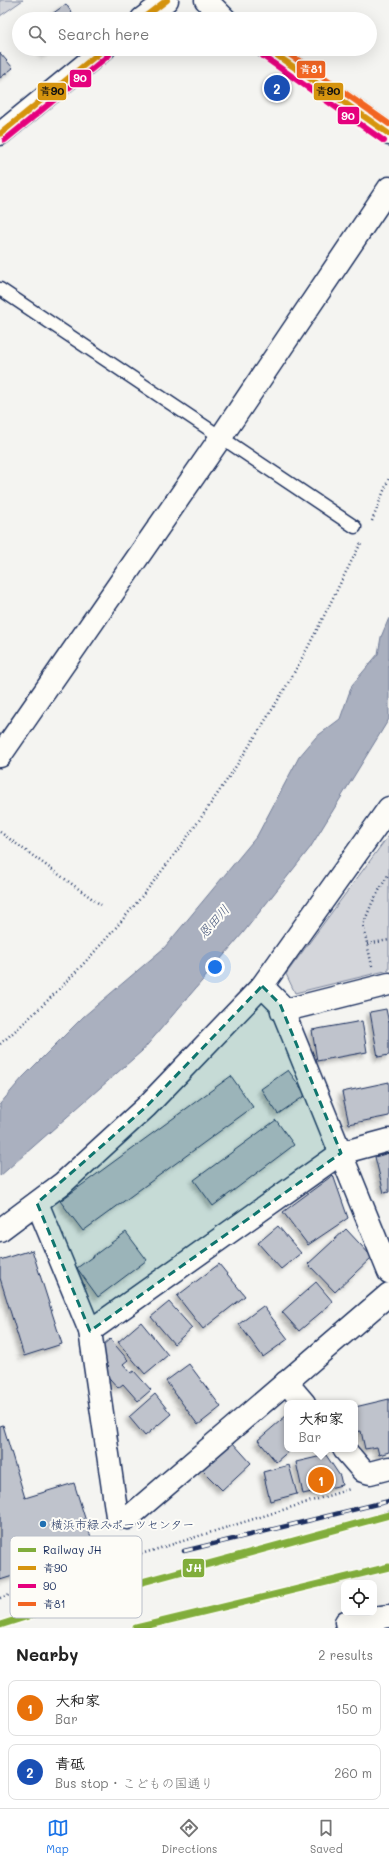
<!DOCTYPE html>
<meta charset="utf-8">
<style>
body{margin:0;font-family:Mali,"Klee One",sans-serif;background:#f2f2f2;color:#222}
.controls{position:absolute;right:12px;bottom:12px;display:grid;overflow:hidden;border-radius:8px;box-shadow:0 4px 16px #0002}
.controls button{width:36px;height:36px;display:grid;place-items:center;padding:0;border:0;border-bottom:1px solid #e0e0e0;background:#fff;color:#222;font:20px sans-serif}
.you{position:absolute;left:215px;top:967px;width:14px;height:14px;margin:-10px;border:3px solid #fff;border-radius:50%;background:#1a73e8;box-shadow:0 0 0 6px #1a73e833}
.badge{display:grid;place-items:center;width:26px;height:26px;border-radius:50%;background:#1a73e8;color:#fff;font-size:13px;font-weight:700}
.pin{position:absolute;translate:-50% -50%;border:2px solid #fff;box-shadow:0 1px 4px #0006}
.popup{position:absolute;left:284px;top:1400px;width:74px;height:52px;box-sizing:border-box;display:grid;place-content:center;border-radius:8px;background:#fff;filter:drop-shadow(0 1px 3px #0005);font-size:13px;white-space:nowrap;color:#767676}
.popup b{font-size:15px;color:#222}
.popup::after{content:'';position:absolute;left:50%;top:100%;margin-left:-8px;border:8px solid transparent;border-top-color:#fff}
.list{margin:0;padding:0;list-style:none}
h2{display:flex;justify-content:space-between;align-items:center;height:52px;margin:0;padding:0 16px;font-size:17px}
h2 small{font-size:13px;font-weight:400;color:#767676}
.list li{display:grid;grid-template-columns:26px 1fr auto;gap:12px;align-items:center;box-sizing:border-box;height:56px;margin:0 8px 8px;padding:0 8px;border:1px solid #e0e0e0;border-radius:8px}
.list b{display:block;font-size:15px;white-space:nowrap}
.list p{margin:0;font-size:13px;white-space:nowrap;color:#767676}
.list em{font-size:13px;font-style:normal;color:#767676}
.icon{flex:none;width:22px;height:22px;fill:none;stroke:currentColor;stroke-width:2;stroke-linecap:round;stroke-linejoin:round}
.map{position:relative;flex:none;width:389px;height:1628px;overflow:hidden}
.search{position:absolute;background:#fff;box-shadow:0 4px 16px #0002;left:12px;right:12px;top:12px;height:44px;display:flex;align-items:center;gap:10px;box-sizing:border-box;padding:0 14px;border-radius:22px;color:#767676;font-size:15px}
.sheet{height:180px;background:#fff}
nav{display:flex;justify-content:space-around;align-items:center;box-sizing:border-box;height:56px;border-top:1px solid #e0e0e0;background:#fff;font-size:11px;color:#767676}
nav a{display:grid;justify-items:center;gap:2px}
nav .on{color:#1a73e8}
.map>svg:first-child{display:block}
.green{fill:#d4d6db;stroke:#78829c}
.water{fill:#aab0bf;stroke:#717c98}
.building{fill:#bfc3cc;stroke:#1b2f5e;filter:url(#shadow)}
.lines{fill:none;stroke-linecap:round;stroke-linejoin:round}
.service-casing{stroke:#1b2f5e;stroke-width:15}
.minor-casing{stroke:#1b2f5e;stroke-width:25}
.tertiary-casing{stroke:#1b2f5e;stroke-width:25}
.secondary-casing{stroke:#1b2f5e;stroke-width:25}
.path{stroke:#1b2f5e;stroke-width:2.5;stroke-dasharray:1 3;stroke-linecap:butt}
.service{stroke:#fdfcf7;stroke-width:12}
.minor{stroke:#fdfcf7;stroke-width:22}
.tertiary{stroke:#fdfcf7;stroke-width:22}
.secondary{stroke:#fdfcf7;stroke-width:22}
.rail-casing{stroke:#1b2f5e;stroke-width:4.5}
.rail{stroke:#fdfcf7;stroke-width:3;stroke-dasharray:9;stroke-linecap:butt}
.bus-1-casing{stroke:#fdfcf7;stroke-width:9}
.bus-2-casing{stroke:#fdfcf7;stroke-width:9}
.bus-3-casing{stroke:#fdfcf7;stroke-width:9}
.bus-1{stroke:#d6940e;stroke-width:6}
.bus-2{stroke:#e5007d;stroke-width:6}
.bus-3{stroke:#f26522;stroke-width:6}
.rail-1-casing{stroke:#fdfcf7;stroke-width:10}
.rail-1{stroke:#81ad3b;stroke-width:7}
.marked{fill:#0f766e;fill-opacity:0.2;stroke:#0f766e;stroke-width:3;stroke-dasharray:8 5;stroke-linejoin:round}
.poi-dot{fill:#1f6fb2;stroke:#fdfcf7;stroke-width:1.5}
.labels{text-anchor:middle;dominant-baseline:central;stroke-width:4;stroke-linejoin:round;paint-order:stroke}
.poi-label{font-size:12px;fill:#1b2f5e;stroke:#fdfcf7;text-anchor:start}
.water-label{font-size:13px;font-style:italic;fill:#46567b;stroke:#fdfcf7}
.key{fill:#fdfcf7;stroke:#b9bec9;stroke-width:1}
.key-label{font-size:11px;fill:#1b2f5e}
.line-badge{stroke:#fdfcf7;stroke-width:1.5}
.badge-label{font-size:11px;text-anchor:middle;font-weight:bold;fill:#fff}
.pale-badge-label{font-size:11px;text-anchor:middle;font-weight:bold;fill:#111}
</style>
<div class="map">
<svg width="389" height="1628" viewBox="0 0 389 1628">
<defs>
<filter id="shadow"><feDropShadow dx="-3.5" dy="3.5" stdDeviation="2" flood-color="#0004"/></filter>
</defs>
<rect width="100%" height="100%" fill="#f4f4f1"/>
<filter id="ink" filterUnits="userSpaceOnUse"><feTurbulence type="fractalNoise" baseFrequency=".025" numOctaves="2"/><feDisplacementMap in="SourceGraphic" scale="8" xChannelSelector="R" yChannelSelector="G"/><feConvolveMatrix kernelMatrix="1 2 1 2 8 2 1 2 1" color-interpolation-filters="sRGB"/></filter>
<g filter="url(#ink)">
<!-- green -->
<g class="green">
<polygon points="0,0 23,0 0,16"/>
<polygon points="389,835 389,970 295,993 286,974"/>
</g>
<!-- water -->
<polygon class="water" points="389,618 389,719 310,848 243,933 142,1051 0,1176 0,1104 23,1077 83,1017 164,948 257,836 299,757 316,737 340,719 352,685 378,654 381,637"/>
<!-- building -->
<g class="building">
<polygon points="66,4 76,19 45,19"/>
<polygon points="41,49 52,49 44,54"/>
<polygon points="0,53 13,68 0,78"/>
<polygon points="386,1009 389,1023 389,1055 378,1057 370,1012"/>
<polygon points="362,1021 367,1052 317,1061 312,1030"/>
<polygon points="288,1070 306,1095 278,1114 261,1089"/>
<polygon points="231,1076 253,1107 83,1231 60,1201"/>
<polygon points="389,1082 389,1116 349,1124 342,1092"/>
<polygon points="276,1120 294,1145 213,1206 194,1180"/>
<polygon points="389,1153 389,1192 384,1193 375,1157"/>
<polygon points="333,1175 348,1218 308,1245 283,1212"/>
<polygon points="278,1226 301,1253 281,1269 258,1243"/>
<polygon points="346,1229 372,1257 335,1292 308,1264"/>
<polygon points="126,1232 147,1260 98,1297 77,1268"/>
<polygon points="32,1250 62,1344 24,1356 0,1278 0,1260"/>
<polygon points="219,1264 245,1296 203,1329 177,1296"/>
<polygon points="316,1282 333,1302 299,1331 282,1312"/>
<polygon points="169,1302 192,1328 174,1344 151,1317"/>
<polygon points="263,1306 288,1339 263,1357 239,1324"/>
<polygon points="141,1322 168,1355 145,1374 118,1342"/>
<polygon points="110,1339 128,1360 123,1364 131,1373 134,1371 151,1390 138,1401 123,1384 118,1388 103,1371 109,1366 96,1351"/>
<polygon points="189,1364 221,1407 198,1425 166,1381"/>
<polygon points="155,1394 171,1414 145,1436 129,1417"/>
<polygon points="389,1399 389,1452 379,1455 377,1447 365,1449 361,1431 355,1432 355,1407"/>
<polygon points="287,1415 287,1449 291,1449 276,1462 258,1440"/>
<polygon points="3,1425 25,1498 74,1483 95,1550 0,1580 0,1426"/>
<polygon points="232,1442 251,1463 222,1490 202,1470"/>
<polygon points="326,1455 340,1476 342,1485 303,1494 296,1462"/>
<polygon points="289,1465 297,1494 270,1501 263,1472"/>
</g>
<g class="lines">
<defs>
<polyline id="service" points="0,289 355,527"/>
<g id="minor">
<polyline points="0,756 221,437 389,188"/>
<polyline points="262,986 280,1004 389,1272"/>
<polyline points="282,1011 389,984"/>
<polyline points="37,1203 90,1331 117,1516 128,1518 389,1294"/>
<polyline points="90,1331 341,1153 389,1140"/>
<polyline points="286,1382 304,1403"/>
<polyline points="344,1449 363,1471 370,1473 389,1468"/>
<polyline points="346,1622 389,1616"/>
</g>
<g id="tertiary">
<polyline points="206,0 225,19"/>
<polyline points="268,49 389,134"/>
<polyline points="0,1230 63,1183 146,1107 262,986 389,808"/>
</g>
<g id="secondary">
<polyline points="142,19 167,0"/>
<polyline points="0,134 104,49"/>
</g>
</defs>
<!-- service casing -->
<use href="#service" class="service-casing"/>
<!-- minor casing -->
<use href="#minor" class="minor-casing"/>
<!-- tertiary casing -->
<use href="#tertiary" class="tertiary-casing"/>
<!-- secondary casing -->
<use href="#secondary" class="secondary-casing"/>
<!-- path -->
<g class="path">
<polyline points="372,521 389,478"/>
<polyline points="0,832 101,905"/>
<polyline points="367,944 389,940"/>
<polyline points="372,966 363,925 372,903 389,873"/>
<path d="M0 1044C115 946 206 819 284 690 312 643 335 592 361 543"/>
<polyline points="120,1540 123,1559"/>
<polyline points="0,1598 350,1489"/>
</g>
<!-- service -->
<use href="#service" class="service"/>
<!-- minor -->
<use href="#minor" class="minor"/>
<!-- tertiary -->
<use href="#tertiary" class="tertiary"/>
<!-- secondary -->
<use href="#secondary" class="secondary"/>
<defs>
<g id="rail">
<polyline points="358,1523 389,1512"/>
<polyline points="184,1551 389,1501"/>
</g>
</defs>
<!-- rail casing -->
<use href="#rail" class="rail-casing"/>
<!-- rail -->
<use href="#rail" class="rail"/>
<defs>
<g id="bus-1">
<polyline points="142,19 167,0"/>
<polyline points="268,49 389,134"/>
<polyline points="0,134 104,49"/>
</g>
<g id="bus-2">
<polyline points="263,56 384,141"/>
<polyline points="5,140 109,55"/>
</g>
<polyline id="bus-3" points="282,49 389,124"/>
</defs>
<!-- bus-1 casing -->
<use href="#bus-1" class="bus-1-casing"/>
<!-- bus-2 casing -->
<use href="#bus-2" class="bus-2-casing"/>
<!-- bus-3 casing -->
<use href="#bus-3" class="bus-3-casing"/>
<!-- bus-1 -->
<use href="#bus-1" class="bus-1"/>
<!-- bus-2 -->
<use href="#bus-2" class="bus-2"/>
<!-- bus-3 -->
<use href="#bus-3" class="bus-3"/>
<defs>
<g id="rail-1">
<polyline points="0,1625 98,1594 389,1515"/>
<polyline points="136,1628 389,1567"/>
</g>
</defs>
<!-- rail-1 casing -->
<use href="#rail-1" class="rail-1-casing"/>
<!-- rail-1 -->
<use href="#rail-1" class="rail-1"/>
</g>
</g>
<!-- marked area -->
<path class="marked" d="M262 986 280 1004 341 1153 90 1331 37 1203 146 1107Z"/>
<!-- markers -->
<circle class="poi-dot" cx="43" cy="1524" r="4"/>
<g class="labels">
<!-- poi labels -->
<g class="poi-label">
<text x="51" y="1524">横浜市緑スポーツセンター</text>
</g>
<!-- water labels -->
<g class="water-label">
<text transform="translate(213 921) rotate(-48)">恩田川</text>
</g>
</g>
<!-- legend -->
<rect x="10" y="1536" width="132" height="82" rx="6" class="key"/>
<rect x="18" y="1548" width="18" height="4" fill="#81ad3b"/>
<rect x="18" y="1566" width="18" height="4" fill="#d6940e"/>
<rect x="18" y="1584" width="18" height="4" fill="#e5007d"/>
<rect x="18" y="1602" width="18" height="4" fill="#f26522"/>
<g class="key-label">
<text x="43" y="1554">Railway JH</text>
<text x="43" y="1572">青90</text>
<text x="43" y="1590">90</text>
<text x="43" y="1608">青81</text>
</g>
<g class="line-badge">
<rect x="296" y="60" width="30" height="19" rx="4" fill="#f26522"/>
<rect x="69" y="69" width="23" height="19" rx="4" fill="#e5007d"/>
<rect x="37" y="82" width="30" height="19" rx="4" fill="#d6940e"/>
<rect x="313" y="82" width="31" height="19" rx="4" fill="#d6940e"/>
<rect x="337" y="106" width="23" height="19" rx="4" fill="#e5007d"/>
<rect x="182" y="1558" width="23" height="20" rx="4" fill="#81ad3b"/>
</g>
<g class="badge-label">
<text x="311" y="73">青81</text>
<text x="80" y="82">90</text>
<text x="348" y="120">90</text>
<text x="194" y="1572">JH</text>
</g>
<g class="pale-badge-label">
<text x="52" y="95">青90</text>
<text x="328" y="95">青90</text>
</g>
</svg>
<div class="controls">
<button><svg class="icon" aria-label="locate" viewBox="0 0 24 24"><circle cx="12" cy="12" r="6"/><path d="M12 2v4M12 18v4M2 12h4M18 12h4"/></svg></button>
</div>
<div class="you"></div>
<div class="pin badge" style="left:321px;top:1480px;background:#e8710a">1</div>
<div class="popup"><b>大和家</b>Bar</div>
<div class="pin badge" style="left:277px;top:88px;background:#1a4fb4">2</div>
<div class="search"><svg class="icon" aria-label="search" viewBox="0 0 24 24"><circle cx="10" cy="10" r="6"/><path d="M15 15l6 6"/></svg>Search here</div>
</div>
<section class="sheet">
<h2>Nearby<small>2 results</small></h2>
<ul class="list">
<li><span class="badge" style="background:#e8710a">1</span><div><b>大和家</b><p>Bar</p></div><em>150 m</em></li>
<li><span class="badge" style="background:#1a4fb4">2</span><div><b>青砥</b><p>Bus stop · こどもの国通り</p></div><em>260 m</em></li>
</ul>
</section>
<nav>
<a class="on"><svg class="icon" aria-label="map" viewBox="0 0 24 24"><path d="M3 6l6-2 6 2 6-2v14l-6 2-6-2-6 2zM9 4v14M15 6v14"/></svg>Map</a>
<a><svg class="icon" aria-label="directions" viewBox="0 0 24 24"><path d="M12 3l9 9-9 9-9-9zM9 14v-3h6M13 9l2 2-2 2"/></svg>Directions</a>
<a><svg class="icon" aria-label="saved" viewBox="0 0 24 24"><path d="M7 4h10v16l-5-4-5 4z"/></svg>Saved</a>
</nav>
